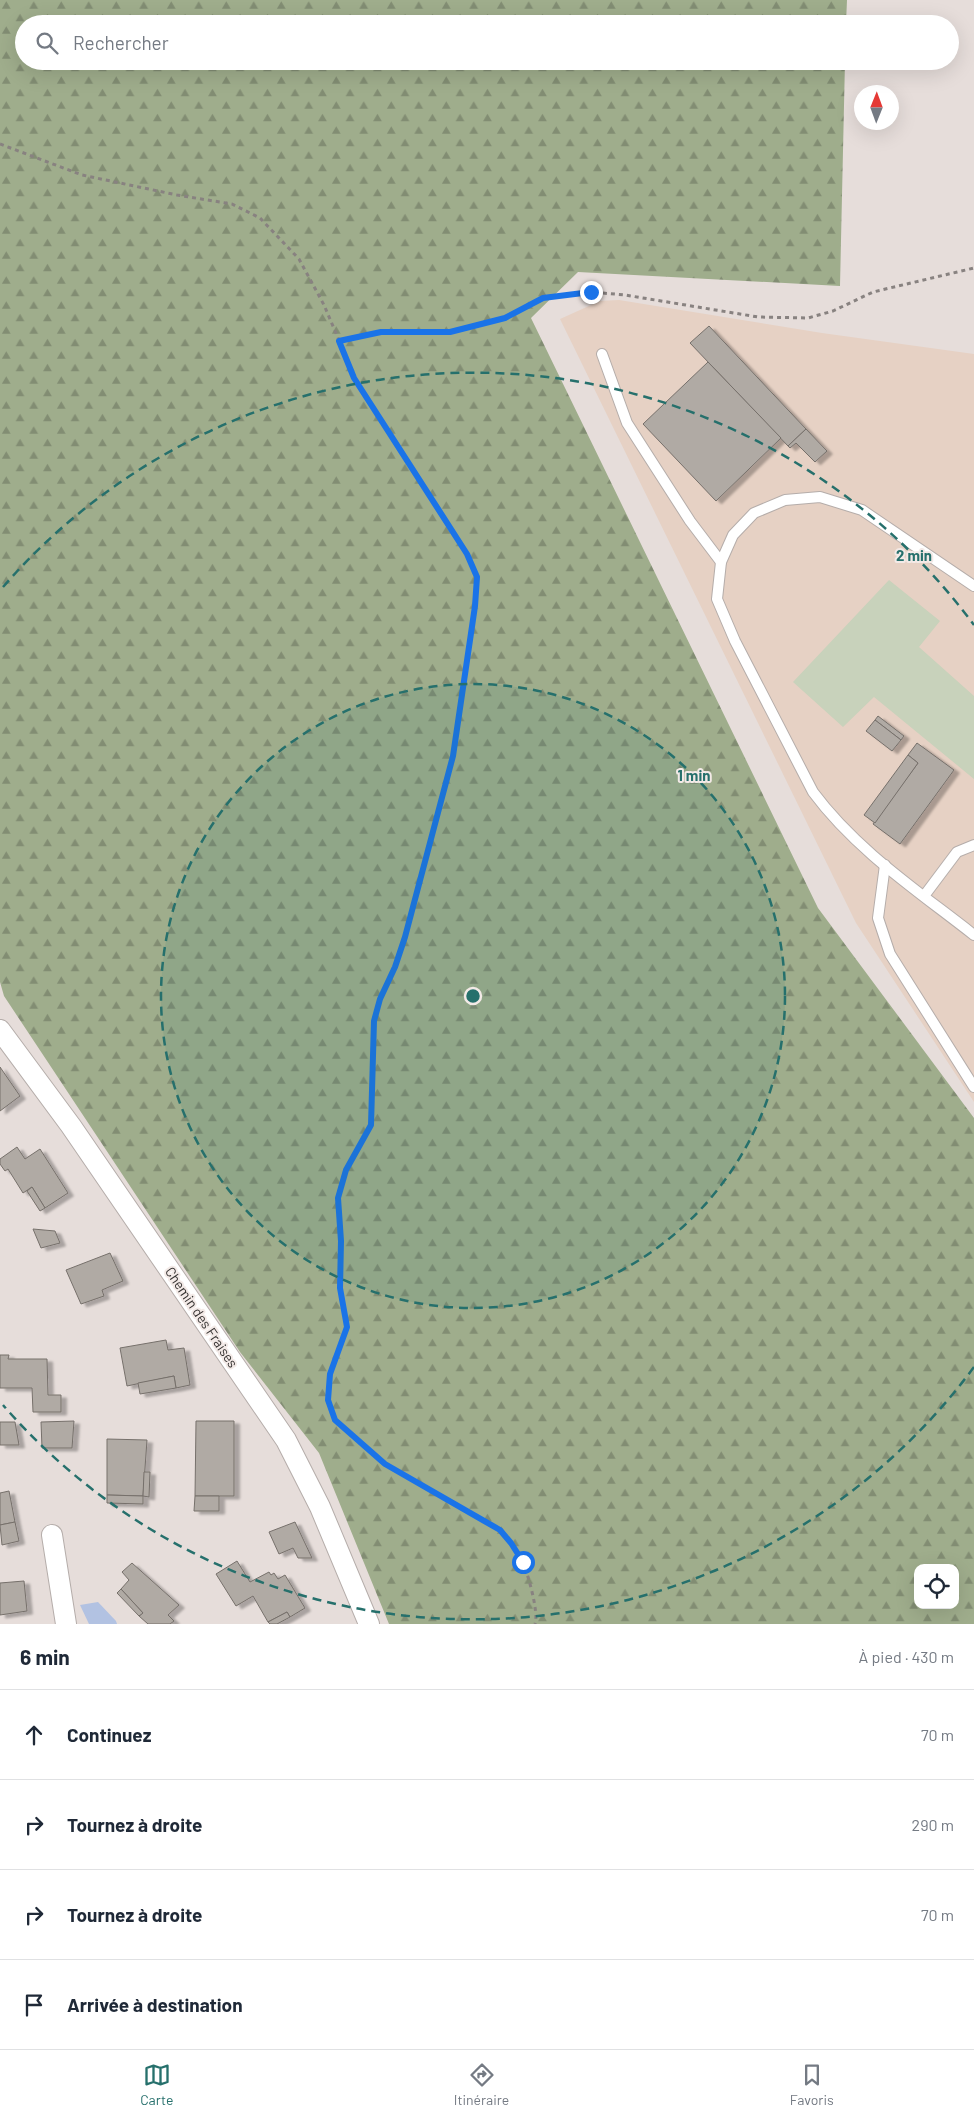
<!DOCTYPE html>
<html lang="fr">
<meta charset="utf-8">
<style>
body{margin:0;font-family:Barlow,sans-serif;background:#f6f6f7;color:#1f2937}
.controls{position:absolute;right:15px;bottom:15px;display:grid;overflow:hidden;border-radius:10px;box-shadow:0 5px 20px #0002}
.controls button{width:45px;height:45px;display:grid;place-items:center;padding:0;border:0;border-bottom:1px solid #e0e1e3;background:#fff;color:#1f2937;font:25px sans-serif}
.compass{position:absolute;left:854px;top:85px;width:45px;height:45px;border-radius:50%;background:#fff;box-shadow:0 5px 20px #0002;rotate:1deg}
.stop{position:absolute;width:15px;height:15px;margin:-11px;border:4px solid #1a73e8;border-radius:50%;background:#fff}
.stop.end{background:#1a73e8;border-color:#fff;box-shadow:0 1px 5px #0008}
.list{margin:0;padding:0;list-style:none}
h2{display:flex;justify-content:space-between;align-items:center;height:65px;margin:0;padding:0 20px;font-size:21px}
h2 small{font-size:16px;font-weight:400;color:#747a83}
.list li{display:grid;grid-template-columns:32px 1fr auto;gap:15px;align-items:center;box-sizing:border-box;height:90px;padding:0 20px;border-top:1px solid #e0e1e3}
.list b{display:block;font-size:19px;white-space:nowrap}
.list em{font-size:16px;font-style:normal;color:#747a83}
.icon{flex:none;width:28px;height:28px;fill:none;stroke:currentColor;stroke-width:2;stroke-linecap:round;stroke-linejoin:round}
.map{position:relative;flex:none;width:974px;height:1624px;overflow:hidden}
.search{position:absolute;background:#fff;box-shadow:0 5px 20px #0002;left:15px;right:15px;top:15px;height:55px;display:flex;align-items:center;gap:12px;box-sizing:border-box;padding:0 18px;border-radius:28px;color:#747a83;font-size:19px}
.sheet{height:425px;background:#fff}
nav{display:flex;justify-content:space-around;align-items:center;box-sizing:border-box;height:70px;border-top:1px solid #e0e1e3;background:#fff;font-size:14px;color:#747a83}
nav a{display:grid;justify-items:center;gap:2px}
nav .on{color:#26706c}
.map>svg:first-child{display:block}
.commercial{fill:#e6d1c4}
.forest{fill:url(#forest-firs);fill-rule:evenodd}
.park{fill:#c8d2bb}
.water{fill:#b2c2e2}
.building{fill:#b0aaa4;stroke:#76706b;filter:url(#shadow)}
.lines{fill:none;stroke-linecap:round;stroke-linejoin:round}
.service-casing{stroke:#b5adaa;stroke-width:12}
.minor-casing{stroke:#b5adaa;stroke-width:22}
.path{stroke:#888280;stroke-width:3;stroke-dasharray:4 4;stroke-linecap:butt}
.service{stroke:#fff;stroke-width:10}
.minor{stroke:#fff;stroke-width:20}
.route{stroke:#1a73e8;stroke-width:6}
.ring{fill:none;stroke:#26706c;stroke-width:2.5;stroke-dasharray:9 6}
.labels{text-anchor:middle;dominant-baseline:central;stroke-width:4;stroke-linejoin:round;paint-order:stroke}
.street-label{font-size:14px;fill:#353231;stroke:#f3eae7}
.centre{fill:#26706c;stroke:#f3eae7;stroke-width:2.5}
.ring-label{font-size:15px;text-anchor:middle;font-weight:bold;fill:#26706c;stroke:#f3eae7;stroke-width:4;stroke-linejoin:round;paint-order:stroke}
</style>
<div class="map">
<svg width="974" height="1624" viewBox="0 0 974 1624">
<defs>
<pattern id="forest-firs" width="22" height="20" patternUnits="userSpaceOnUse" patternTransform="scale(1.25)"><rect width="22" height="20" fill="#9fad8c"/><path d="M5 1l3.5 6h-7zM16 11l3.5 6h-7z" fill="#828d73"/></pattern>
<filter id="shadow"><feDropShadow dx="5.5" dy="3" stdDeviation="1" flood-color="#0004"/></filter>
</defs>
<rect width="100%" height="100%" fill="#e6ddda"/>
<!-- commercial -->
<polygon class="commercial" points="619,300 822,333 974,354 974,1102 856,923 560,319 600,301"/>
<!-- forest -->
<path class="forest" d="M0 0H847L846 24H24V61H845L840 286 578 272 531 318 818 908 974 1118V1624H389L319 1453 240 1352 4 996 0 982ZM918 1568H955V1605H918Z"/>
<!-- park -->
<polygon class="park" points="889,580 940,621 919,647 974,696 974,779 874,697 843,727 793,682"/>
<!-- water -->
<polygon class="water" points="98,1602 116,1621 117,1624 89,1624 80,1605"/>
<!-- building -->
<g class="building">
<polygon points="709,326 806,429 788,446 690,343"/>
<polygon points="708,362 781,438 716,501 643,424"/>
<polygon points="806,429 827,451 815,462 796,443 790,448 788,446"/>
<polygon points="878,716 904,736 901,740 875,720"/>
<polygon points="875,720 901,740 892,751 866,731"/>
<polygon points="917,743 954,770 900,844 873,824 918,763 908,755"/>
<polygon points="908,755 918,763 875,823 864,815"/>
<polygon points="0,1067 20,1096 0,1111"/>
<polygon points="17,1147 25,1159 40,1149 68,1193 45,1208 32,1187 23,1193 8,1169 5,1171 0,1164 0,1159"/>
<polygon points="32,1187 45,1208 40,1211 27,1191"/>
<polygon points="33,1229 55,1231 60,1243 41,1248"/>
<polygon points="110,1253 123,1281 102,1290 104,1296 81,1304 66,1270"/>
<polygon points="166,1340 168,1350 184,1348 190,1385 176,1388 174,1376 127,1386 120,1348"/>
<polygon points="0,1355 9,1355 8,1359 47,1359 48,1395 61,1395 61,1412 33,1412 32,1388 0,1388"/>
<polygon points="174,1376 176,1388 140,1394 138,1383"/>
<polygon points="74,1421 72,1448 42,1448 41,1422"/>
<polygon points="196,1421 234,1421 234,1496 195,1496"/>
<polygon points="0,1422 15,1422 19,1445 0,1445"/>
<polygon points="107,1439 147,1440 143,1496 107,1495"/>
<polygon points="144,1472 150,1472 149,1497 143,1496"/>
<polygon points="9,1491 15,1522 0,1525 0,1493"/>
<polygon points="107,1495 143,1496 143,1504 107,1503"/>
<polygon points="195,1496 219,1496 219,1511 194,1511"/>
<polygon points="15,1522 19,1541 2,1545 0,1525"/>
<polygon points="295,1522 312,1558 298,1558 293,1548 279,1554 269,1532"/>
<polygon points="237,1561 250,1582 269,1572 271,1575 274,1573 278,1579 285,1575 305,1608 290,1617 287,1612 268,1622 253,1596 236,1606 216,1574"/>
<polygon points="132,1563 179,1605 168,1615 174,1621 170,1624 148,1624 139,1616 143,1613 121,1589 129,1580 122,1572"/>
<polygon points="24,1581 27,1611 0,1615 0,1583"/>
<polygon points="121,1589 143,1613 139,1616 117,1593"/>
<polygon points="287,1612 290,1617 277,1624 270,1624 268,1622"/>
</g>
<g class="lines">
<defs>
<g id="service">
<polyline points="602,354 627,423 690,521 721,562"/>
<path d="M974 586 862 510 820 497 785 500 754 513 733 535 721 562 717 599 735 641 813 792C856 850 918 891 974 935"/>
<polyline points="885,865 878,918 890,954 974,1087"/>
<polyline points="924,896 957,852 974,845"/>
</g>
<g id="minor">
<polyline points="0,1030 71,1126 286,1440 320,1507 369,1624"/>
<polyline points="52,1535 66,1624"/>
</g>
</defs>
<!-- service casing -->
<use href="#service" class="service-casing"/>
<!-- minor casing -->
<use href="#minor" class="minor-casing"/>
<!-- path -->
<g class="path">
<path d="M0 144 82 175 177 195 232 204 260 218 299 259 324 305 355 378 467 554 477 577 475 606 453 756 405 937 395 967 380 999 374 1021 371 1125 346 1170 338 1198 341 1241 340 1288 347 1327 330 1374 328 1400 335 1420 385 1464 499 1530C508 1540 517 1550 523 1562 528 1575 539 1612 535 1624"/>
<polyline points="339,341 381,332 450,332 505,318 543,298 591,292 625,295 758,317 808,318 833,311 873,292 974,268"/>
</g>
<!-- service -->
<use href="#service" class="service"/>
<!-- minor -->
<use href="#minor" class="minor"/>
</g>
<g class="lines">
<!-- route -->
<polyline class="route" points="523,1562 511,1543 500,1530 385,1464 335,1420 328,1400 330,1374 347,1327 340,1288 341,1241 338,1198 346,1170 371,1125 374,1021 380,999 395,967 405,937 453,756 475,606 477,577 467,554 354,378 339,341 381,332 450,332 505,318 543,298 591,292"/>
</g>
<!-- distance rings -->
<circle cx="473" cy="996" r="312" fill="#26706c" fill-opacity=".12"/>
<g class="ring">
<circle cx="473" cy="996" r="312"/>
<path d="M974 1367A623 623 0 0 1 3 1405M3 587A623 623 0 0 1 974 625"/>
</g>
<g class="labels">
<!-- street labels -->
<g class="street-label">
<text transform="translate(202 1317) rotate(56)">Chemin des Fraises</text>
</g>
</g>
<circle cx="473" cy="996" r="8" class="centre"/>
<g class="ring-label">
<text x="914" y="561">2 min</text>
<text x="694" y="781">1 min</text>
</g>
</svg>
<div class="controls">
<button><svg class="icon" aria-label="locate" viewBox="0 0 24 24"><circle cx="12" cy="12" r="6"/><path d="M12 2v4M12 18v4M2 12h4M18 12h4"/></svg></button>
</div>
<svg class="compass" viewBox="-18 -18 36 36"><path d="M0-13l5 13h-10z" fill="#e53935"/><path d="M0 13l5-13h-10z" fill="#747a83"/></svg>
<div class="stop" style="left:523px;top:1562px"></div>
<div class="stop end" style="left:591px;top:292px"></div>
<div class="search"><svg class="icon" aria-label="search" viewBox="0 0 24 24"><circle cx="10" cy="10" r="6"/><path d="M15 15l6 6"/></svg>Rechercher</div>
</div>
<section class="sheet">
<h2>6 min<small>À pied · 430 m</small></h2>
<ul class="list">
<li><svg class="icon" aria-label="ahead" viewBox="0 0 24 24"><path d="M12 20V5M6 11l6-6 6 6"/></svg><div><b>Continuez</b></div><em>70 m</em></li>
<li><svg class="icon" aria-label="right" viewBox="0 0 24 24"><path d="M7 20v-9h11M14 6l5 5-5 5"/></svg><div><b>Tournez à droite</b></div><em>290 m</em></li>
<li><svg class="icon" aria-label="right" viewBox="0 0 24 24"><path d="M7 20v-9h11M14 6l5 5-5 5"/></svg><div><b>Tournez à droite</b></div><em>70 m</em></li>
<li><svg class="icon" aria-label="arrive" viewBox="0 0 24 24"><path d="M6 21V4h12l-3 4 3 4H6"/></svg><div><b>Arrivée à destination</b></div></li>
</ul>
</section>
<nav>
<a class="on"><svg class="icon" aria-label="map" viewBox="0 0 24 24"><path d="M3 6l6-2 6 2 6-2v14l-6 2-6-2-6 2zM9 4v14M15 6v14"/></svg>Carte</a>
<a><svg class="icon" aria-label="directions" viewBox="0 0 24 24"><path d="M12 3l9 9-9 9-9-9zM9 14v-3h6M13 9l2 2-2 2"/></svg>Itinéraire</a>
<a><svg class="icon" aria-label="saved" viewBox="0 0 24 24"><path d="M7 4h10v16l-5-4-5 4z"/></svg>Favoris</a>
</nav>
